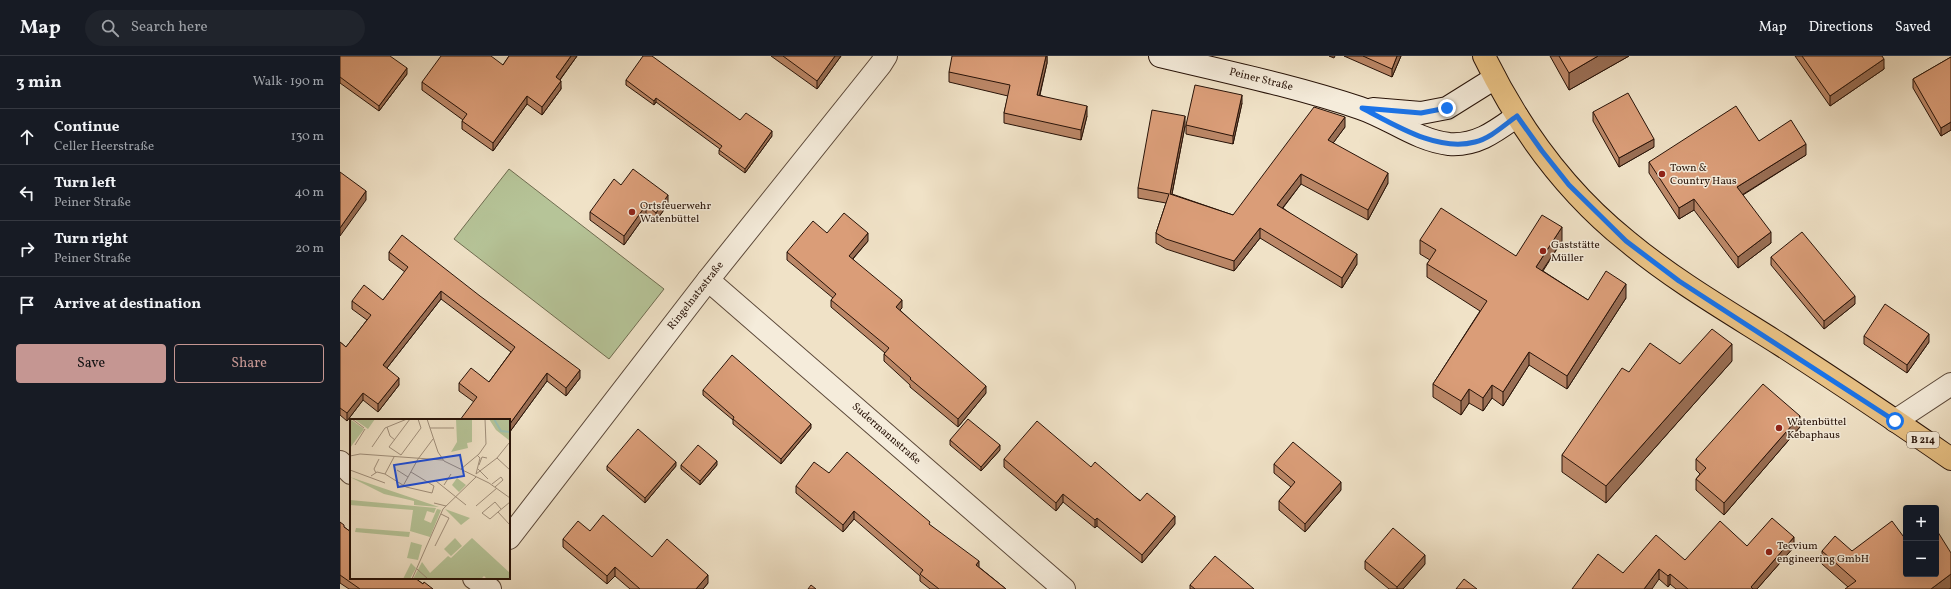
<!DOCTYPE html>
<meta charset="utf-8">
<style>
body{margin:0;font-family:Vollkorn,serif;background:#20242c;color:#f1f3f6}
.controls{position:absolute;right:12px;bottom:12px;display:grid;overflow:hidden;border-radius:4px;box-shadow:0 4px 16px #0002}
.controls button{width:36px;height:36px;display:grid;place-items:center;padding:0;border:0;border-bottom:1px solid #363941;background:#171b24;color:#f1f3f6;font:20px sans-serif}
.stop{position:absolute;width:12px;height:12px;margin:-9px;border:3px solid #1a73e8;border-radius:50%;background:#fff}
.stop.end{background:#1a73e8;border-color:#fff;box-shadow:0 1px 4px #0008}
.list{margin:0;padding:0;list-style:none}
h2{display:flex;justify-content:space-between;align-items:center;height:52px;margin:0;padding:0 16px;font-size:17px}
h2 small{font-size:13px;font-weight:400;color:#9ea1a6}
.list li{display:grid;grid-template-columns:26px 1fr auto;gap:12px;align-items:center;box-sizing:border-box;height:56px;padding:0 16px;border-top:1px solid #363941}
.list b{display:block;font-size:15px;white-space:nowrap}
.list p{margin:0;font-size:13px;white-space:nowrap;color:#9ea1a6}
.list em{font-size:13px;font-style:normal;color:#9ea1a6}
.actions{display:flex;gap:8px;padding:12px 16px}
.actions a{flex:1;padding:9px 0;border:1px solid #c59692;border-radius:4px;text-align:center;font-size:14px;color:#c59692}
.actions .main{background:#c59692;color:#111}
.icon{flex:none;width:22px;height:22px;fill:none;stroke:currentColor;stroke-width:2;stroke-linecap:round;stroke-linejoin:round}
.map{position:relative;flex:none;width:1611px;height:533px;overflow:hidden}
header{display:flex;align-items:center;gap:24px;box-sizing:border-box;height:56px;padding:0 20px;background:#171b24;border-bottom:1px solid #363941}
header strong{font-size:19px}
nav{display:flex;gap:22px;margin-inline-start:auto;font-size:14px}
.search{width:280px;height:36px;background:#20242c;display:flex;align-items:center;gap:10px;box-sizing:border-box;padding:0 14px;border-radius:22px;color:#9ea1a6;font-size:15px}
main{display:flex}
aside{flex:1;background:#171b24}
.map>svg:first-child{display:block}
.green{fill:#b6c498;stroke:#6f6c50}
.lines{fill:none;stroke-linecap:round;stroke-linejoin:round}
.street-casing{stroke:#5a4738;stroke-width:24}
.secondary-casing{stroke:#281308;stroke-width:24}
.primary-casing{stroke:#281308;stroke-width:24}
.street{stroke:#f5ecdb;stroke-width:22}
.secondary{stroke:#f5ecdb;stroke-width:22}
.primary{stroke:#e8c184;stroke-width:22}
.wall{fill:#bb8767;stroke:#281308}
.shaded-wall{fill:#996e54;stroke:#281308}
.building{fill:#da9d78;stroke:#281308}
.route{stroke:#1a73e8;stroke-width:5}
.poi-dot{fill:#8f2418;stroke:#f5ecdb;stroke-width:1.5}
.labels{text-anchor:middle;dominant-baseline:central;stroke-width:3;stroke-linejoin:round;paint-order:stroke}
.shield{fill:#f5ecdb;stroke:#665447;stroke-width:1}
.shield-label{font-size:10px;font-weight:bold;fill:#281308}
.street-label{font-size:11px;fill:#281308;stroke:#f5ecdb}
.poi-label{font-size:11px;fill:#281308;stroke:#f5ecdb;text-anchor:start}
.inset-river{fill:none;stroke:#9bbfb0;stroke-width:2}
.inset-road{fill:none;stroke:#a08f7b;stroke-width:1}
.view{fill:#1d4ed8;fill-opacity:0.15;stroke:#1d4ed8;stroke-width:2}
.inset-edge{fill:none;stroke:#281308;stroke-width:2}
</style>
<header>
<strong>Map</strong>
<div class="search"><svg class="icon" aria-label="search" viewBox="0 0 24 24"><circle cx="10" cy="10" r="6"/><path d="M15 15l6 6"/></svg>Search here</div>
<nav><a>Map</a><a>Directions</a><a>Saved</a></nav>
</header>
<main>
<aside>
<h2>3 min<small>Walk · 190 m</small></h2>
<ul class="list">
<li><svg class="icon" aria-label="ahead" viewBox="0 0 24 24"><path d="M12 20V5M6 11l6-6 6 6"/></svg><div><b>Continue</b><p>Celler Heerstraße</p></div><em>130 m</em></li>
<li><svg class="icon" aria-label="left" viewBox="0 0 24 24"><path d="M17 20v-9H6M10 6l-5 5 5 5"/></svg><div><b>Turn left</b><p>Peiner Straße</p></div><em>40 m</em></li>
<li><svg class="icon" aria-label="right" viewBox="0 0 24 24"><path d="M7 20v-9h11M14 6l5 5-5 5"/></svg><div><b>Turn right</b><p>Peiner Straße</p></div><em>20 m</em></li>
<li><svg class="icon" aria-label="arrive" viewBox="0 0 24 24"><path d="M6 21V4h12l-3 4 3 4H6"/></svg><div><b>Arrive at destination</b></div></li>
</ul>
<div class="actions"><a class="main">Save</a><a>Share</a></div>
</aside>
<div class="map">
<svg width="1611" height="533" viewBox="0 0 1611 533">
<rect width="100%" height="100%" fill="#f0e2c7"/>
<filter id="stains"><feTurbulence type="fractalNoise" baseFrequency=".005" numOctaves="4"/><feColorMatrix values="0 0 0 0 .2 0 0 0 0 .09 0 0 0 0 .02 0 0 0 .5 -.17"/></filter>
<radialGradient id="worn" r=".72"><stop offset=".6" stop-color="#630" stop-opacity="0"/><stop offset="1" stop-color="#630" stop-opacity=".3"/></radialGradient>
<!-- green -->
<polygon class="green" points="169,113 324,233 269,303 114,183"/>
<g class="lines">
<defs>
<g id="street">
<polyline points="368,224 724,533"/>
<polyline points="1555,365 1611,328"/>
<polyline points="0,406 11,417"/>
<polyline points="169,482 368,224 541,8 546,0"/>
<polyline points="134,522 150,533"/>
</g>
<g id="secondary">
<path d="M820 0C887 16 954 30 1020 52 1050 62 1076 84 1109 88 1137 90 1156 75 1177 60"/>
<polyline points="1033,53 1081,57 1107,52 1155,22"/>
</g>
<path id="primary" d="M1144 0C1178 70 1226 136 1287 185 1335 225 1389 256 1441 289 1498 326 1555 364 1611 403"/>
</defs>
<!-- street casing -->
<use href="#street" class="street-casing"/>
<!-- secondary casing -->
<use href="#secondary" class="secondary-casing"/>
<!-- primary casing -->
<use href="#primary" class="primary-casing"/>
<!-- street -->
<use href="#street" class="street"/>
<!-- secondary -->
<use href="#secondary" class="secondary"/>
<!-- primary -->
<use href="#primary" class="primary"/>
</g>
<!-- wall -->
<g class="wall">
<polygon points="0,0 67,18 39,55 0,27"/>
<polygon points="169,0 237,0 220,24 221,33 202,59 187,48 153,95 122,73 122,65 123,64 82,34 82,26 163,9"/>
<polygon points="431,0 501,0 477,33"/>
<polygon points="707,0 707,7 700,39 747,60 741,84 664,67 664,57 668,40 609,26 609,16"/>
<polygon points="989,0 995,0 994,2"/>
<polygon points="1004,0 1061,0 1052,21"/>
<polygon points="1210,0 1289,0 1229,34"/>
<polygon points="1455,0 1542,0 1544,13 1490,50"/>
<polygon points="1611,1 1611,74 1601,80 1573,32 1573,23"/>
<polygon points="286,24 400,64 432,80 405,117 379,98 379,94 380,93 316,46 314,49 286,29"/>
<polygon points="902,47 893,88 846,78 846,69"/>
<polygon points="1253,56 1314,91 1279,111 1253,65"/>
<polygon points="845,70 832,138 893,159 1005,71 993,87 1048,127 1028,164 961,128 943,152 1017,208 1002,232 920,182 894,215 826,193 816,187 816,177 826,147 798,142 798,132"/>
<polygon points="1419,85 1466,99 1403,139 1431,187 1398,212 1354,154 1339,163 1309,117 1309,106"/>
<polygon points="281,129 328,148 316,165 306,158 284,189 250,164 250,156"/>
<polygon points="487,177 528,185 513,203 562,252 560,254 646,337 618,371 570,331 570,329 544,305 544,298 545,297 491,251 491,244 493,242 447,204 447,196"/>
<polygon points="1080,184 1176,200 1222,185 1203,215 1248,244 1286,242 1227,333 1189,309 1163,350 1152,342 1143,355 1129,347 1121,359 1093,341 1093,328 1140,255 1087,221 1087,208 1090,204 1080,198"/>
<polygon points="49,196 240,322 226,340 207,325 169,377 169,364 134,346 119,335 119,327 149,326 171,296 101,243 47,312 59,329 38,356 23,344 7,365 0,359 0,286 6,291 27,264 12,253 12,245 43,244 65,216 49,204"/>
<polygon points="1431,201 1515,248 1484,273 1431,209"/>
<polygon points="1524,280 1589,286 1567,317 1524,288"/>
<polygon points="1392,305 1266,447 1222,416 1222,399 1289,316 1340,308"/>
<polygon points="363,334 471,372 441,408 393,368 393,364 363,339"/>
<polygon points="1460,371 1384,459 1356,434 1356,423 1360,418 1356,414 1356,403"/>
<polygon points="610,384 660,394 641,415 610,389"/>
<polygon points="664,403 751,411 835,468 802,507 757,470 755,472 723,446 716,455 664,411"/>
<polygon points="934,408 1001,434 965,476 939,454 939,445 951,431 934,417"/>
<polygon points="341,409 377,409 360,429 341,413"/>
<polygon points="267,410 336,410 305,447 267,414"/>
<polygon points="489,417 590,469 639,511 666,533 590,533 580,525 580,520 514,463 503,476 456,437 456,430"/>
<polygon points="0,466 4,471 83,528 93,533 9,533 0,527"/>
<polygon points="250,475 312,501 368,527 363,533 290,533 275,520 267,528 223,491 223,483"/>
<polygon points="1407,490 1454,491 1417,533 1336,533 1330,528 1328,531 1319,523 1283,517 1345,504"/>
<polygon points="1482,495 1512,495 1566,518 1611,497 1611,532 1609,533 1508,531 1482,508"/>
<polygon points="1025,505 1085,508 1063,533 1049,533 1025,513"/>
<polygon points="850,529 914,533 850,533"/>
</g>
<!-- shaded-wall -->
<g class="shaded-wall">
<polygon points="231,0 237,0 216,29 216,21"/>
<polygon points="495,0 501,0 477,33 477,25"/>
<polygon points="706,0 707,0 707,7 697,50 697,39"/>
<polygon points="1057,0 1061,0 1052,21 1052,13"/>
<polygon points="1258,0 1289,0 1229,34 1229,17"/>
<polygon points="1544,3 1544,13 1490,50 1490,40"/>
<polygon points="67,12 67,18 39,55 39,50"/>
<polygon points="221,25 221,33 202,59 202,51"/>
<polygon points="902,39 902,47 893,88 893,80"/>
<polygon points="187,40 187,48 153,95 153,87"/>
<polygon points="316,42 316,46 314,49 314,45"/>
<polygon points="747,50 747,60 741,84 741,74"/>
<polygon points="845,60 845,70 830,148 830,138"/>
<polygon points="1005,61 1005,71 988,94 988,84"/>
<polygon points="1611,66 1611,74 1601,80 1601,72"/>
<polygon points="432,75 432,80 405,117 405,113"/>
<polygon points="1314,83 1314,91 1279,111 1279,102"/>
<polygon points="1466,88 1466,99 1397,142 1397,131"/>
<polygon points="1048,117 1048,127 1028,164 1028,154"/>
<polygon points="961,118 961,128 937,159 937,149"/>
<polygon points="26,135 26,144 0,180 0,172"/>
<polygon points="328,139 328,148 316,165 316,157"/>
<polygon points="1354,143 1354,154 1339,163 1339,152"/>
<polygon points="306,149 306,158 284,189 284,180"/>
<polygon points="1222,171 1222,185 1196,224 1196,211"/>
<polygon points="920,172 920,182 894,215 894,205"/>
<polygon points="1431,176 1431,187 1398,212 1398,201"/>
<polygon points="528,177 528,185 509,207 509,200"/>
<polygon points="1017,198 1017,208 1002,232 1002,222"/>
<polygon points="1286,228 1286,242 1227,333 1227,320"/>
<polygon points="101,235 101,243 43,317 43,309"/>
<polygon points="1515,240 1515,248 1484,273 1484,265"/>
<polygon points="562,244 562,252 556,258 556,251"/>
<polygon points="1589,278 1589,286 1567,317 1567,309"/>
<polygon points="1392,288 1392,305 1266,447 1266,430"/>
<polygon points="1189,296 1189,309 1163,350 1163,336"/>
<polygon points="240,314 240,322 226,340 226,332"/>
<polygon points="207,317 207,325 169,377 169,369"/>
<polygon points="59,322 59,329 38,356 38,348"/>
<polygon points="1152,329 1152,342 1143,355 1143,342"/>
<polygon points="646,330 646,337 618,371 618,363"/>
<polygon points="1129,333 1129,347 1121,359 1121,345"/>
<polygon points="23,337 23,344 7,365 7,357"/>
<polygon points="1460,360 1460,371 1384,459 1384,447"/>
<polygon points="471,368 471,372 441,408 441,403"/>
<polygon points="660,389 660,394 641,415 641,411"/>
<polygon points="377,405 377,409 360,429 360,425"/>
<polygon points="336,406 336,410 305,447 305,442"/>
<polygon points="1001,426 1001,434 965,476 965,468"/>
<polygon points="723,438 723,446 716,455 716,447"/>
<polygon points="514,455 514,463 503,476 503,469"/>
<polygon points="835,460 835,468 802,507 802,499"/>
<polygon points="757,462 757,470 755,472 755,464"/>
<polygon points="1454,481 1454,491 1417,533 1411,533 1411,531"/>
<polygon points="1085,499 1085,508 1063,533 1057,533 1057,531"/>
<polygon points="639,505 639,513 636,509"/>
<polygon points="275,511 275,520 267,528 267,520"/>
<polygon points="1319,513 1319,523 1312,533 1304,533"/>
<polygon points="1330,518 1330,528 1328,531 1328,520"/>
<polygon points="1611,518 1611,532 1609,533 1591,533"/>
<polygon points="368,519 368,527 363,533 356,533"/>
</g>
<!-- building -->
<g class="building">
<polygon points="0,0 50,0 67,12 39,50 0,21"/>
<polygon points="101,0 151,0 163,9 169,0 231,0 216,21 221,25 202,51 187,40 153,87 122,65 127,58 82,26"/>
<polygon points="303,0 312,0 400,64 406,57 432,75 405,113 379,94 382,90 316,42 314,45 286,24"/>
<polygon points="443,0 495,0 477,25"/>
<polygon points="612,0 706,0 697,39 747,50 741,74 664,57 670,29 609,16"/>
<polygon points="1023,0 1057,0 1052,13"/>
<polygon points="1219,0 1258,0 1229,17"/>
<polygon points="1462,0 1542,0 1544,3 1490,40"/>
<polygon points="1611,1 1611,66 1601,72 1573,23"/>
<polygon points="855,29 902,39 893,80 846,69"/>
<polygon points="1288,37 1314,83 1279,102 1253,56"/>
<polygon points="1396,50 1419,85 1451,64 1466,88 1397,131 1431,176 1398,201 1354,143 1339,152 1309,106"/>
<polygon points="974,51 1005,61 988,84 1048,117 1028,154 961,118 937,149 1017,198 1002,222 920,172 894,205 826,183 816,177 829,138 798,132 812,54 845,60 830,138 893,159"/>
<polygon points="293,113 328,139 316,157 306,149 284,180 250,156 274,123 281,129"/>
<polygon points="0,116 26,135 0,172"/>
<polygon points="1101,152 1176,200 1202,159 1222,171 1196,211 1248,244 1266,215 1286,228 1227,320 1189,296 1163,336 1152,329 1143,342 1129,333 1121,345 1093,328 1147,245 1087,208 1096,194 1080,184"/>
<polygon points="504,157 528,177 509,200 562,244 556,251 646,330 618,363 570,323 571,322 544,298 549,292 491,244 496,238 447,196 473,165 487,177"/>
<polygon points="1462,176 1515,240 1484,265 1431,201"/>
<polygon points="62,179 140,240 240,314 226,332 207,317 169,369 169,364 120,364 137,341 119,327 131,312 149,326 175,291 101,235 43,309 59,322 38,348 23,337 7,357 0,352 0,286 6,291 31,259 12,245 24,229 43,244 68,211 49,196"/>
<polygon points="1545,248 1589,278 1567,309 1524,280"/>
<polygon points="1372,273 1392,288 1266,430 1222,399 1282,312 1289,316 1310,287 1340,308"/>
<polygon points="392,299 471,368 441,403 393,363 394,361 363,334"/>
<polygon points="1423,328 1460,360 1384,447 1356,423 1366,412 1356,403"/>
<polygon points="628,363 660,389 641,411 610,384"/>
<polygon points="697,365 751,411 755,406 800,445 807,437 835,460 802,499 757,462 755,464 723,438 716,447 664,403"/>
<polygon points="298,373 336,406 305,442 267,410"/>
<polygon points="953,386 1001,426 965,468 939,445 955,426 934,408"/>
<polygon points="358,389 377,405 360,425 341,409"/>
<polygon points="507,396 590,466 589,468 639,505 636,509 666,533 599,533 580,518 583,514 514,455 503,469 456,430 474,406 489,417"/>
<polygon points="263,459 312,501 327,483 368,519 356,533 300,533 275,511 267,520 223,483 238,465 250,475"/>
<polygon points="1432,462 1454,481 1411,531 1413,533 1348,533 1330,518 1328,520 1319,513 1304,533 1232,533 1258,498 1283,517 1316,479 1345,504 1380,465 1407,490"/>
<polygon points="1552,465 1566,484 1566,518 1596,518 1596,473 1611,497 1611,518 1591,533 1505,533 1516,525 1482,495 1495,480 1512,495"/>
<polygon points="0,466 4,469 4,471 11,476 11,522 75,522 83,528 84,526 93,533 20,533 0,519"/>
<polygon points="1053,472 1085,499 1057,531 1025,505"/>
<polygon points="875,500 914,533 855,533 850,529"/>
<polygon points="1124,523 1137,533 1116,533"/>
<polygon points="471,529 476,533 468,533"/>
</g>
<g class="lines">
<!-- route -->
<path class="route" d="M1107 52 1081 57 1022 52C1055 69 1097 96 1135 86 1151 82 1164 69 1177 60L1202 95 1229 129 1286 185 1339 225 1555 365"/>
</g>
<!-- markers -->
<g class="poi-dot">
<circle cx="1322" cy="118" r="4"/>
<circle cx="292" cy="156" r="4"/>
<circle cx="1203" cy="195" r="4"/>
<circle cx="1439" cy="372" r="4"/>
<circle cx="1429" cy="496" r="4"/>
</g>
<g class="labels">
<!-- shield labels -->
<rect class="shield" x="1567" y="376" width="32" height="16" rx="3"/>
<g class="shield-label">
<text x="1583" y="384">B 214</text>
</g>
<!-- street labels -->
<g class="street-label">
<text transform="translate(921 24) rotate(14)">Peiner Straße</text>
<text transform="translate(356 240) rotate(-52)">Ringelnatzstraße</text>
<text transform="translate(546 378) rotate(41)">Sudermannstraße</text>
</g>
<!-- poi labels -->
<g class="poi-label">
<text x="1330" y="112">Town &amp;<tspan x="1330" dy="13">Country Haus</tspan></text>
<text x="300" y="150">Ortsfeuerwehr<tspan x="300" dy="13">Watenbüttel</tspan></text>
<text x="1211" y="189">Gaststätte<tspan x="1211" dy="13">Müller</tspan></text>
<text x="1447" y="366">Watenbüttel<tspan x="1447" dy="13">Kebaphaus</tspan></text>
<text x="1437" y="490">Tecvium<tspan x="1437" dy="13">engineering GmbH</tspan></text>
</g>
</g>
<!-- overview -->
<g transform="translate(10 363)">
<rect width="160" height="160" fill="#f0e2c7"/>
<path d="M0 0 14 10 0 29ZM4 0H25L18 10ZM106 0H122V23L117 24 118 29 101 33 107 23ZM139 0H160V22L146 11ZM0 58 89 88 64 86V82L34 75ZM107 59 116 66 109 73 102 66ZM0 81 86 89 84 94 77 92 74 101 81 104 87 90 91 91 80 118 60 112 63 91 0 86ZM95 90 120 99 111 106ZM6 109 60 113 59 118 5 113ZM105 119 112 127 101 137 94 130ZM122 119 160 154V160H137L134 157 131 160H63L72 143 80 154 98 137 101 139ZM61 123 72 126 68 141 57 139ZM61 144 66 149 60 160H53Z" fill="#b6c498"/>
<path class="inset-river" d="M144 0 151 12 160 13"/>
<path class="inset-road" d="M2 0 14 9M60 0 39 28 51 36 71 9 68 0M77 0 88 33 94 42 139 64 160 79M37 8 40 17 45 21M80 9H104M5 26 15 10M22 28 35 9 57 0M0 37 10 35 93 41M147 39 160 51M129 46 132 38 137 39M111 50 129 35 136 25 135 0M128 50 138 60M0 51 35 64M47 51 58 58M26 54 24 50 29 40M35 55 44 38M126 55 147 39 159 24M126 55 130 39 127 36M21 57 27 53 35 55 56 68 82 74 84 67 61 53M86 62 116 86M142 65 151 58 153 61 145 68M94 66 101 55M53 67 68 40 83 20M84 84 96 87M126 87 147 69M151 90 145 83 132 94 140 100 148 93 160 83M148 93 160 106M85 127 99 99 91 95M67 150 78 160M62 160 93 90 126 58"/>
<path class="view" d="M110 36 114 57 48 68 44 46Z"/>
<rect width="160" height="160" class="inset-edge"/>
</g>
<rect width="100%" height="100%" filter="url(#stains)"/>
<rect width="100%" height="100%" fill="url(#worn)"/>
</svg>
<div class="controls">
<button>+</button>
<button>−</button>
</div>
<div class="stop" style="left:1555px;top:365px"></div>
<div class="stop end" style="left:1107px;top:52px"></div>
</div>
</main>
